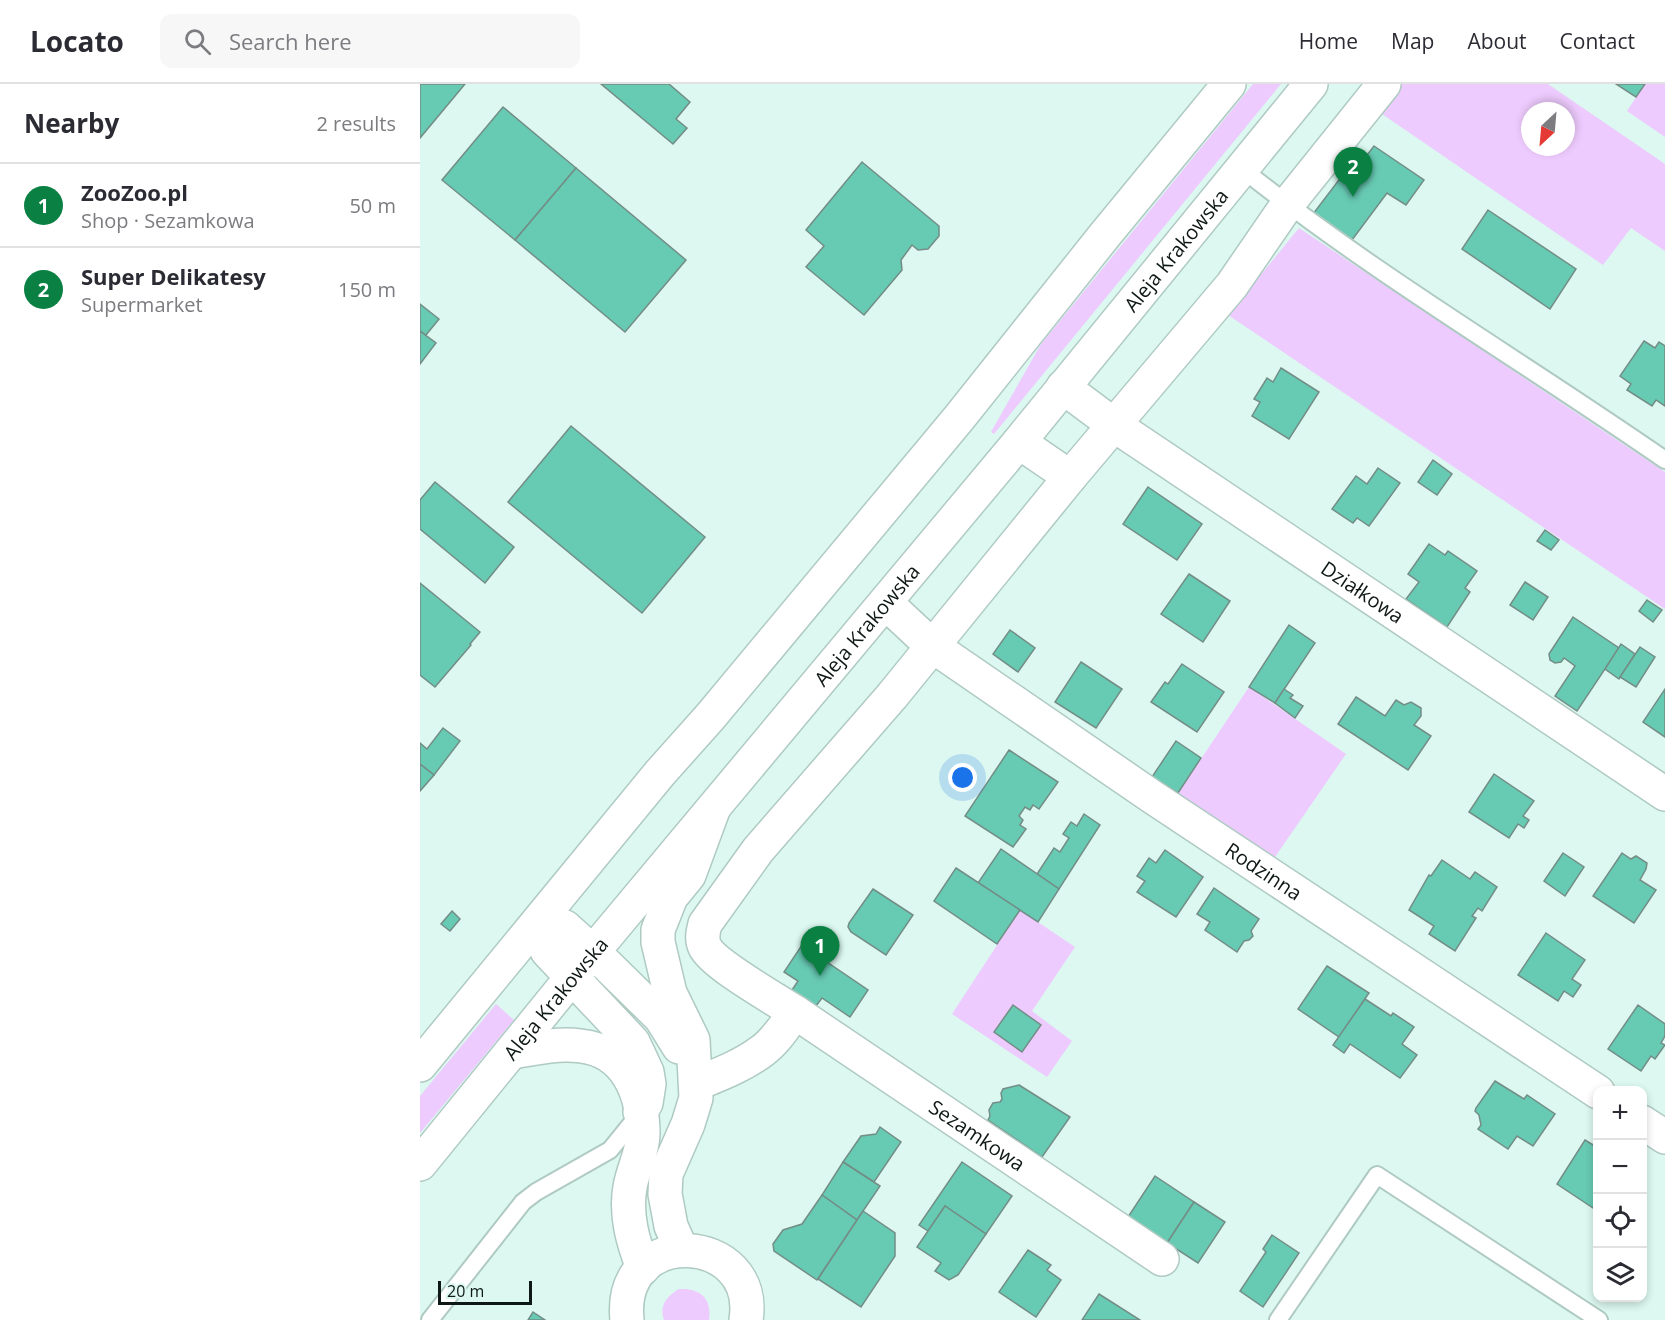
<!DOCTYPE html>
<meta charset="utf-8">
<style>
body{margin:0;font-family:"Open Sans",sans-serif;background:#f7f7f7;color:#2b2b33}
.controls{position:absolute;right:18px;bottom:18px;display:grid;overflow:hidden;border-radius:12px;box-shadow:0 3px 9px #0003}
.controls button{width:54px;height:54px;display:grid;place-items:center;padding:0;border:0;border-bottom:2px solid #e1e1e2;background:#fff;color:#2b2b33;font:30px sans-serif}
.compass{position:absolute;left:1101px;top:18px;width:54px;height:54px;border-radius:50%;background:#fff;box-shadow:0 3px 9px #0003;rotate:206deg}
.scale{position:absolute;left:18px;bottom:15px;width:94px;box-sizing:border-box;padding-left:6px;border:3px solid #0e1815;border-top:0;font-size:16px;line-height:21px;white-space:nowrap;color:#0e1815;-webkit-text-stroke:4px #dcf8f0;paint-order:stroke}
.you{position:absolute;left:543px;top:694px;width:21px;height:21px;margin:-15px;border:4px solid #fff;border-radius:50%;background:#1a73e8;box-shadow:0 0 0 9px #1a73e833}
.badge{display:grid;place-items:center;width:39px;height:39px;border-radius:50%;background:#0b8043;color:#fff;font-size:20px;font-weight:700}
.pin{position:absolute;translate:-50% -50px;filter:drop-shadow(0 2px 3px #0008)}
.pin::after{content:'';position:absolute;top:32px;width:21px;height:18px;background:inherit;clip-path:polygon(0 0,100% 0,50% 100%)}
.list{margin:0;padding:0;list-style:none}
h2{display:flex;justify-content:space-between;align-items:center;height:78px;margin:0;padding:0 24px;font-size:26px}
h2 small{font-size:20px;font-weight:400;color:#7c7c81}
.list li{display:grid;grid-template-columns:39px 1fr auto;gap:18px;align-items:center;box-sizing:border-box;height:84px;padding:0 24px;border-top:2px solid #e1e1e2}
.list b{display:block;font-size:22px;white-space:nowrap}
.list p{margin:0;font-size:20px;white-space:nowrap;color:#7c7c81}
.list em{font-size:20px;font-style:normal;color:#7c7c81}
.icon{flex:none;width:33px;height:33px;fill:none;stroke:currentColor;stroke-width:2;stroke-linecap:round;stroke-linejoin:round}
.map{position:relative;flex:none;width:1245px;height:1236px;overflow:hidden}
header{display:flex;align-items:center;gap:36px;box-sizing:border-box;height:84px;padding:0 30px;background:#fff;border-bottom:2px solid #e1e1e2}
header strong{font-size:28px}
nav{display:flex;gap:33px;margin-inline-start:auto;font-size:21px}
.search{width:420px;height:54px;background:#f7f7f7;display:flex;align-items:center;gap:15px;box-sizing:border-box;padding:0 21px;border-radius:12px;color:#7c7c81;font-size:22px}
main{display:flex}
aside{flex:1;background:#fff}
.map>svg:first-child{display:block}
.green{fill:#eecbfe;fill-rule:evenodd}
.building{fill:#67cab3;stroke:#738d86;stroke-width:1.5}
.lines{fill:none;stroke-linecap:round;stroke-linejoin:round}
.lane-casing{stroke:#afcac2;stroke-width:20}
.street-casing{stroke:#afcac2;stroke-width:36}
.secondary-casing{stroke:#afcac2;stroke-width:36}
.lane{stroke:#fff;stroke-width:16}
.street{stroke:#fff;stroke-width:33}
.secondary{stroke:#fff;stroke-width:33}
.labels{text-anchor:middle;dominant-baseline:central;stroke-width:6;stroke-linejoin:round;paint-order:stroke}
.street-label{font-size:20px;fill:#0e1815;stroke:#dcf8f0}
</style>
<header>
<strong>Locato</strong>
<div class="search"><svg class="icon" aria-label="search" viewBox="0 0 24 24"><circle cx="10" cy="10" r="6"/><path d="M15 15l6 6"/></svg>Search here</div>
<nav><a>Home</a><a>Map</a><a>About</a><a>Contact</a></nav>
</header>
<main>
<aside>
<h2>Nearby<small>2 results</small></h2>
<ul class="list">
<li><span class="badge">1</span><div><b>ZooZoo.pl</b><p>Shop · Sezamkowa</p></div><em>50 m</em></li>
<li><span class="badge">2</span><div><b>Super Delikatesy</b><p>Supermarket</p></div><em>150 m</em></li>
</ul>
</aside>
<div class="map">
<svg width="1245" height="1236" viewBox="0 0 1245 1236">
<rect width="100%" height="100%" fill="#dcf8f0"/>
<!-- green -->
<g class="green">
<polygon points="833,0 861,0 574,350 571,348 621,260"/>
<path d="M982 0H1128L1245 80V167L1211 144 1183 181 959 28ZM1110 27H1146V63H1110Z"/>
<polygon points="1225,0 1245,0 1245,53 1207,27"/>
<polygon points="879,144 1245,388 1245,525 808,231"/>
<polygon points="829,603 926,670 855,773 848,775 755,714"/>
<polygon points="600,826 655,863 612,927 652,957 627,993 532,930"/>
<polygon points="76,920 94,936 0,1049 0,1012"/>
<path d="M259 1205C280 1204 292 1214 289 1236H244C239 1221 247 1212 259 1205Z"/>
</g>
<!-- building -->
<g class="building">
<polygon points="0,0 45,0 0,54"/>
<polygon points="181,0 249,0 270,18 256,35 267,44 253,60"/>
<polygon points="1196,0 1225,0 1216,13"/>
<polygon points="83,23 156,84 95,156 22,96"/>
<polygon points="954,62 1004,96 986,121 967,109 932,156 893,130 931,80 937,84"/>
<polygon points="442,78 519,142 519,152 508,165 498,166 492,161 481,176 482,186 444,231 386,183 404,162 386,146"/>
<polygon points="156,84 266,176 205,248 95,156"/>
<polygon points="1068,126 1156,185 1130,225 1042,165"/>
<polygon points="0,220 19,235 6,251 0,247"/>
<polygon points="0,247 16,259 0,280"/>
<polygon points="1224,257 1235,264 1239,258 1245,262 1245,322 1236,316 1232,322 1207,306 1211,300 1200,292"/>
<polygon points="861,284 899,308 869,355 832,332 840,318 834,315 847,294 853,298"/>
<polygon points="151,342 285,453 222,529 88,418"/>
<polygon points="1013,376 1032,390 1017,411 998,398"/>
<polygon points="958,384 980,399 949,442 937,434 933,439 912,425 936,392 947,400"/>
<polygon points="15,398 94,463 65,499 0,445 0,416"/>
<polygon points="728,403 782,440 757,476 703,440"/>
<polygon points="1125,446 1139,456 1131,466 1117,457"/>
<polygon points="1009,460 1025,471 1028,467 1057,487 1045,504 1050,508 1027,543 986,515 999,498 988,490"/>
<polygon points="769,490 810,517 783,558 741,530"/>
<polygon points="1105,498 1128,513 1113,536 1090,521"/>
<polygon points="0,499 60,548 50,560 51,561 15,603 0,591"/>
<polygon points="1227,516 1242,526 1233,538 1219,527"/>
<polygon points="1153,533 1199,564 1157,627 1135,612 1155,582 1144,574 1141,578 1135,579 1130,576 1129,570"/>
<polygon points="869,541 895,559 855,619 829,603"/>
<polygon points="590,546 615,564 598,588 573,570"/>
<polygon points="1201,560 1215,570 1199,595 1185,585"/>
<polygon points="1220,563 1235,573 1216,603 1200,593"/>
<polygon points="661,578 702,605 676,644 635,618"/>
<polygon points="762,580 804,608 777,648 731,618 745,598 748,600"/>
<polygon points="864,605 873,611 870,614 883,622 875,634 855,619"/>
<polygon points="1245,605 1245,653 1223,638"/>
<polygon points="936,613 965,632 976,616 984,621 991,618 1001,624 1001,632 994,641 1011,652 988,686 918,640"/>
<polygon points="23,644 40,657 14,691 0,680 0,659 7,665"/>
<polygon points="756,657 781,674 758,709 732,693"/>
<polygon points="589,666 638,698 619,725 613,721 610,726 605,723 599,732 603,736 600,741 606,745 593,763 545,732"/>
<polygon points="0,680 14,691 0,707"/>
<polygon points="1074,690 1114,717 1103,732 1109,736 1104,744 1098,740 1089,754 1049,728"/>
<polygon points="664,730 680,741 639,805 617,790 634,764 640,768 649,754 643,750 651,738 657,742"/>
<polygon points="581,765 639,805 618,838 558,799"/>
<polygon points="745,766 783,793 756,833 717,808 725,797 717,792 729,774 736,779"/>
<polygon points="1143,769 1164,783 1145,812 1124,797"/>
<polygon points="1202,769 1211,775 1216,772 1227,779 1226,785 1220,796 1236,806 1214,839 1173,812"/>
<polygon points="1022,776 1050,795 1055,788 1077,803 1062,827 1058,824 1052,832 1056,834 1035,867 1009,850 1014,842 989,826 1009,791 1011,792"/>
<polygon points="536,784 600,826 577,860 514,817"/>
<polygon points="794,804 839,835 831,847 833,852 829,856 824,857 817,868 785,846 790,838 777,830"/>
<polygon points="453,805 493,831 466,871 431,848 428,843 429,839"/>
<polygon points="32,827 40,835 30,847 21,840"/>
<polygon points="1126,849 1165,876 1152,895 1161,901 1153,913 1144,907 1138,917 1098,891"/>
<polygon points="382,861 448,906 430,933 402,914 396,922 372,906 378,897 364,888"/>
<polygon points="907,882 949,909 919,953 878,925"/>
<polygon points="945,915 971,932 973,929 994,943 982,960 997,971 980,994 930,960 924,969 913,961"/>
<polygon points="593,921 621,941 602,968 574,948"/>
<polygon points="1218,921 1245,940 1245,952 1241,959 1245,961 1235,975 1231,972 1221,987 1188,965"/>
<polygon points="1075,997 1104,1015 1107,1011 1135,1030 1113,1062 1097,1052 1088,1065 1058,1045 1061,1041 1059,1031 1055,1027 1056,1024"/>
<polygon points="599,1001 650,1033 622,1073 568,1036 570,1032 569,1026 573,1019 580,1018 582,1015 581,1009 583,1005"/>
<polygon points="460,1043 481,1058 454,1098 423,1078 441,1052 456,1050"/>
<polygon points="1165,1056 1178,1064 1176,1126 1137,1100"/>
<polygon points="423,1078 460,1102 437,1136 402,1111"/>
<polygon points="542,1078 592,1112 566,1150 525,1122 508,1147 499,1141"/>
<polygon points="735,1092 774,1118 747,1159 708,1133"/>
<polygon points="402,1111 437,1136 397,1196 354,1167 353,1160 363,1146 382,1140"/>
<polygon points="774,1118 805,1138 778,1179 747,1159"/>
<polygon points="525,1122 566,1150 538,1191 529,1196 515,1187 521,1179 497,1163"/>
<polygon points="443,1127 475,1149 475,1172 441,1223 398,1195"/>
<polygon points="852,1151 879,1169 843,1223 820,1207 846,1168 843,1165"/>
<polygon points="608,1166 631,1181 627,1186 641,1196 616,1233 579,1208"/>
<polygon points="679,1210 720,1236 662,1236"/>
<polygon points="113,1228 125,1236 108,1236"/>
</g>
<g class="lines">
<defs>
<g id="lane">
<path d="M821 84C955 191 1104 278 1245 376"/>
<polyline points="10,1236 103,1118 116,1108 190,1066 220,1029"/>
<polyline points="858,1236 957,1091 1179,1236"/>
</g>
<g id="street">
<path id="s1" d="M643 303 694 341 1245 710"/>
<polyline points="599,358 650,393"/>
<path id="s2" d="M466 519 511 561 731 712 1178 1008"/>
<path id="s3" d="M375 928 742 1175"/>
<path d="M93 968C115 964 138 959 161 962 206 967 223 1009 223 1050 223 1068 213 1085 210 1103 205 1131 213 1158 223 1184"/>
<path d="M276 1000C298 991 322 982 342 967 356 957 365 942 375 928 355 915 293 880 285 863 281 855 283 848 285 840L338 766 472 612 650 393 812 201 867 121 964 0"/>
<polyline points="220,1028 226,1019 229,1000 227,988 213,958 127,867 121,835 145,843 187,881 241,934 259,963"/>
<polyline points="1222,1038 1245,1053"/>
<polyline points="261,1165 251,1142 245,1110 246,1090 268,1040 276,1014 273,956 250,909 238,858 238,846 251,813 269,791 293,726"/>
<path d="M207 1236C197 1139 340 1148 326 1236"/>
</g>
<g id="secondary">
<polyline points="0,981 240,689 290,633 539,334 684,152 809,0"/>
<path id="s4" d="M0 1080 152 893 599 358 891 0"/>
</g>
</defs>
<!-- lane casing -->
<use href="#lane" class="lane-casing"/>
<!-- street casing -->
<use href="#street" class="street-casing"/>
<!-- secondary casing -->
<use href="#secondary" class="secondary-casing"/>
<!-- lane -->
<use href="#lane" class="lane"/>
<!-- street -->
<use href="#street" class="street"/>
<!-- secondary -->
<use href="#secondary" class="secondary"/>
</g>
<g class="labels">
<!-- street labels -->
<g class="street-label">
<text stroke="none"><textPath href="#s4" startOffset="1186">Aleja Krakowska</textPath></text>
<text stroke="none"><textPath href="#s1" startOffset="363">Działkowa</textPath></text>
<text stroke="none"><textPath href="#s4" startOffset="700">Aleja Krakowska</textPath></text>
<text stroke="none"><textPath href="#s2" startOffset="464">Rodzinna</textPath></text>
<text stroke="none"><textPath href="#s4" startOffset="214">Aleja Krakowska</textPath></text>
<text stroke="none"><textPath href="#s3" startOffset="220">Sezamkowa</textPath></text>
</g>
</g>
</svg>
<div class="controls">
<button>+</button>
<button>−</button>
<button><svg class="icon" aria-label="locate" viewBox="0 0 24 24"><circle cx="12" cy="12" r="6"/><path d="M12 2v4M12 18v4M2 12h4M18 12h4"/></svg></button>
<button><svg class="icon" aria-label="layers" viewBox="0 0 24 24"><path d="M12 4l9 5-9 5-9-5zM3 14l9 5 9-5"/></svg></button>
</div>
<svg class="compass" viewBox="-18 -18 36 36"><path d="M0-13l5 13h-10z" fill="#e53935"/><path d="M0 13l5-13h-10z" fill="#7c7c81"/></svg>
<div class="scale">20 m</div>
<div class="you"></div>
<div class="pin badge" style="left:400px;top:892px">1</div>
<div class="pin badge" style="left:933px;top:113px">2</div>
</div>
</main>
